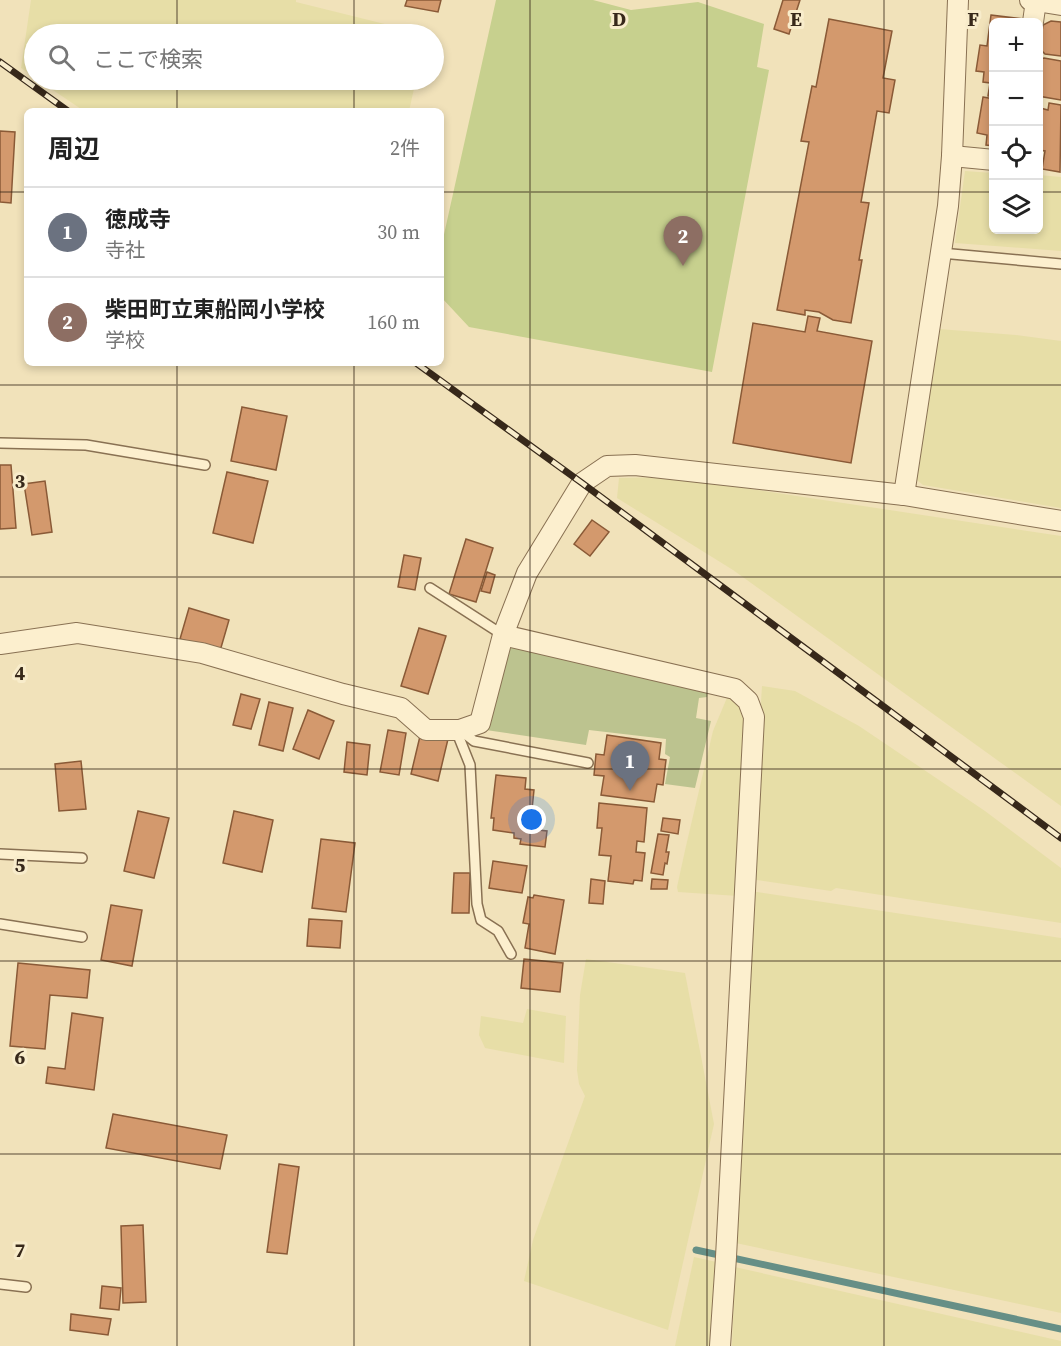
<!DOCTYPE html>
<html lang="ja">
<meta charset="utf-8">
<style>
body{margin:0;font-family:"Source Serif 4","Noto Sans JP",serif;background:#f6f6f6;color:#222}
.controls{position:absolute;right:18px;top:18px;display:grid;overflow:hidden;border-radius:9px;box-shadow:0 3px 9px #0003}
.controls button{width:54px;height:54px;display:grid;place-items:center;padding:0;border:0;border-bottom:2px solid #e0e0e0;background:#fff;color:#222;font:30px sans-serif}
.you{position:absolute;left:532px;top:820px;width:21px;height:21px;margin:-15px;border:4px solid #fff;border-radius:50%;background:#1a73e8;box-shadow:0 0 0 9px #1a73e833}
.badge{display:grid;place-items:center;width:39px;height:39px;border-radius:50%;background:#9d201e;color:#fff;font-size:20px;font-weight:700}
.pin{position:absolute;translate:-50% -50px;filter:drop-shadow(0 2px 3px #0008)}
.pin::after{content:'';position:absolute;top:32px;width:21px;height:18px;background:inherit;clip-path:polygon(0 0,100% 0,50% 100%)}
.list{margin:0;padding:0;list-style:none}
h2{display:flex;justify-content:space-between;align-items:center;height:78px;margin:0;padding:0 24px;font-size:26px}
h2 small{font-size:20px;font-weight:400;color:#767676}
.list li{display:grid;grid-template-columns:39px 1fr auto;gap:18px;align-items:center;box-sizing:border-box;height:90px;padding:0 24px;border-top:2px solid #e0e0e0}
.list b{display:block;font-size:22px;white-space:nowrap}
.list p{margin:0;font-size:20px;white-space:nowrap;color:#767676}
.list em{font-size:20px;font-style:normal;color:#767676}
.icon{flex:none;width:33px;height:33px;fill:none;stroke:currentColor;stroke-width:2;stroke-linecap:round;stroke-linejoin:round}
.map{position:relative;flex:none;width:1061px;height:1346px;overflow:hidden}
.search{position:absolute;background:#fff;box-shadow:0 3px 9px #0003;left:24px;top:24px;width:420px;height:66px;display:flex;align-items:center;gap:15px;box-sizing:border-box;padding:0 21px;border-radius:33px;color:#767676;font-size:22px}
.panel{position:absolute;background:#fff;box-shadow:0 3px 9px #0003;left:24px;top:108px;width:420px;height:258px;border-radius:9px}
.map>svg:first-child{display:block}
.farmland{fill:#e7dea7}
.green{fill:#c7d08e}
.cemetery{fill:#bcc38f}
.lines{fill:none;stroke-linecap:round;stroke-linejoin:round}
.stream{stroke:#668f86;stroke-width:7}
.building{fill:#d3996d;stroke:#8a5a37;stroke-width:1.5}
.service-casing{stroke:#897153;stroke-width:12}
.minor-casing{stroke:#897153;stroke-width:22}
.service{stroke:#fcefce;stroke-width:9}
.minor{stroke:#fcefce;stroke-width:20}
.rail-casing{stroke:#37281a;stroke-width:7}
.rail{stroke:#f8eccb;stroke-width:4.5;stroke-dasharray:14;stroke-linecap:butt}
.grid{fill:none;stroke:#37281a;stroke-width:1.5;stroke-opacity:0.55}
.grid-label{font-size:20px;text-anchor:middle;font-weight:bold;fill:#37281a;stroke:#f8eccb;stroke-width:6;stroke-linejoin:round;paint-order:stroke}
</style>
<div class="map">
<svg width="1061" height="1346" viewBox="0 0 1061 1346">
<rect width="100%" height="100%" fill="#f1e2ba"/>
<!-- farmland -->
<g class="farmland">
<polygon points="31,0 296,0 296,2 425,34 34,34 34,77 21,68"/>
<polygon points="38,80 416,80 409,111 84,111"/>
<polygon points="965,171 993,173 994,230 1038,230 1039,175 1061,177 1061,251 955,243"/>
<polygon points="939,329 1016,335 1061,341 1061,508 923,485 917,480 917,467"/>
<polygon points="672,477 1061,536 1061,806 733,570 617,498 619,478"/>
<polygon points="762,686 795,691 859,726 985,811 1061,868 1061,923 836,888 831,891 750,879"/>
<polygon points="729,693 745,709 738,896 678,892 677,887 686,846 713,731"/>
<polygon points="750,891 1061,938 1061,1313 731,1242"/>
<polygon points="586,959 685,973 714,1124 668,1330 524,1281 533,1240 585,1096 579,1084 577,1070 580,995"/>
<polygon points="527,1009 566,1016 564,1063 485,1048 479,1035 481,1016 523,1023"/>
<polygon points="694,1257 721,1263 714,1346 675,1346"/>
<polygon points="735,1267 1061,1341 1061,1346 732,1346"/>
</g>
<!-- green -->
<polygon class="green" points="496,0 593,0 631,10 698,2 764,24 757,67 769,70 712,372 469,327 441,297 441,248"/>
<!-- cemetery -->
<polygon class="cemetery" points="512,643 708,689 707,697 699,698 696,718 711,721 695,788 665,784 670,757 665,754 666,739 589,730 586,745 486,730"/>
<g class="lines">
<!-- stream -->
<polyline class="stream" points="696,1250 1061,1329"/>
</g>
<!-- building -->
<g class="building">
<polygon points="407,0 441,0 438,12 405,6"/>
<polygon points="783,0 800,0 789,34 774,29"/>
<polygon points="991,15 1031,20 1031,22 994,22 994,97 988,96 990,83 983,82 984,72 976,71 980,45 987,46"/>
<polygon points="829,19 892,31 883,78 895,80 889,113 877,111 861,202 869,203 859,260 862,260 851,323 833,320 819,312 805,310 805,315 777,310 809,142 801,141 812,86 816,87"/>
<polygon points="1051,21 1061,22 1061,56 1045,54 1039,48 1043,25"/>
<polygon points="1044,58 1061,61 1061,100 1038,96 1038,60"/>
<polygon points="983,97 994,99 994,146 986,145 987,135 977,133"/>
<polygon points="1049,103 1061,105 1060,172 1042,169 1045,151 1038,150 1038,118 1040,108 1048,110"/>
<polygon points="0,131 15,132 11,203 0,202"/>
<polygon points="808,316 820,318 817,331 872,341 851,463 733,443 753,323 805,332"/>
<polygon points="242,407 287,416 276,470 231,461"/>
<polygon points="0,465 11,465 16,528 0,529"/>
<polygon points="227,472 268,481 253,543 213,533"/>
<polygon points="45,481 52,532 32,535 24,484"/>
<polygon points="592,520 609,532 590,556 574,544"/>
<polygon points="466,539 493,548 476,602 449,594"/>
<polygon points="404,555 421,558 415,590 398,587"/>
<polygon points="487,572 495,575 490,593 481,591"/>
<polygon points="189,608 229,620 220,651 180,639"/>
<polygon points="419,628 446,636 428,694 401,686"/>
<polygon points="241,694 260,699 251,729 233,725"/>
<polygon points="269,702 293,708 283,751 259,745"/>
<polygon points="308,710 334,721 319,759 293,749"/>
<polygon points="388,730 406,733 399,775 380,772"/>
<polygon points="421,732 448,739 438,781 411,774"/>
<polygon points="607,735 661,743 659,759 666,760 663,785 657,784 654,802 601,795 604,776 594,775 596,754 604,755"/>
<polygon points="347,742 370,745 367,775 344,772"/>
<polygon points="81,761 86,809 59,811 55,764"/>
<polygon points="496,775 526,778 525,789 534,790 530,829 547,831 545,847 520,844 521,839 514,838 514,833 493,830 494,818 491,818"/>
<polygon points="599,803 647,808 644,842 637,841 636,852 645,853 642,881 634,880 633,884 608,881 611,856 599,855 602,828 597,828"/>
<polygon points="138,811 169,818 154,878 124,871"/>
<polygon points="234,811 273,820 262,872 223,863"/>
<polygon points="663,818 680,820 678,834 661,831"/>
<polygon points="658,834 669,835 666,852 669,852 667,864 665,863 663,875 651,873"/>
<polygon points="321,839 355,843 346,912 312,908"/>
<polygon points="493,861 527,866 522,893 489,888"/>
<polygon points="454,873 470,873 469,913 452,913"/>
<polygon points="591,879 605,881 603,904 589,903"/>
<polygon points="652,879 668,880 667,889 651,889"/>
<polygon points="534,895 564,900 555,954 525,948 529,924 523,923 528,897 533,898"/>
<polygon points="111,905 142,910 132,966 101,960"/>
<polygon points="309,919 342,921 340,948 307,946"/>
<polygon points="524,959 563,963 560,992 521,988"/>
<polygon points="18,963 90,970 87,998 50,995 45,1049 10,1046"/>
<polygon points="72,1013 103,1018 94,1090 46,1083 48,1067 65,1069"/>
<polygon points="113,1114 227,1135 220,1169 106,1148"/>
<polygon points="279,1164 299,1167 287,1254 267,1252"/>
<polygon points="143,1225 146,1302 123,1303 121,1226"/>
<polygon points="102,1286 121,1288 119,1310 100,1308"/>
<polygon points="71,1314 111,1319 108,1335 70,1330"/>
</g>
<g class="lines">
<defs>
<g id="service">
<polyline points="941,253 1061,264"/>
<polyline points="0,443 86,445 205,465"/>
<polyline points="430,588 503,635"/>
<polyline points="456,730 470,765 477,904 481,920 498,931 511,954"/>
<polyline points="460,730 474,741 588,763"/>
<polyline points="0,854 82,858"/>
<polyline points="0,924 82,937"/>
<polyline points="0,1284 26,1287"/>
</g>
<g id="minor">
<polyline points="1030,0 1061,5"/>
<polyline points="1033,22 1036,1"/>
<polyline points="952,156 994,160"/>
<polyline points="904,495 948,206 952,156 958,0"/>
<polyline points="503,635 735,689 748,701 754,717 726,1257 720,1346"/>
<polyline points="0,644 77,633 202,653 343,694 401,708 426,730 460,730 480,723 503,635 527,573 582,483 607,466 635,465 904,495 1061,521"/>
</g>
</defs>
<!-- service casing -->
<use href="#service" class="service-casing"/>
<!-- minor casing -->
<use href="#minor" class="minor-casing"/>
<!-- service -->
<use href="#service" class="service"/>
<!-- minor -->
<use href="#minor" class="minor"/>
<defs>
<g id="rail">
<polyline points="0,62 68,111"/>
<polyline points="416,363 582,483 1061,838"/>
</g>
</defs>
<!-- rail casing -->
<use href="#rail" class="rail-casing"/>
<!-- rail -->
<use href="#rail" class="rail"/>
</g>
<!-- grid -->
<path class="grid" d="M177 0V34M354 0V34M530 0V1346M707 0V1346M884 0V1346M177 80V111M354 80V111M0 192H27M441 192H994M1038 192H1061M177 363V1346M354 363V1346M0 385H1061M0 577H1061M0 769H1061M0 961H1061M0 1154H1061"/>
<g class="grid-label">
<text x="619" y="26">D</text>
<text x="796" y="26">E</text>
<text x="973" y="26">F</text>
<text x="20" y="488">3</text>
<text x="20" y="680">4</text>
<text x="20" y="872">5</text>
<text x="20" y="1064">6</text>
<text x="20" y="1257">7</text>
</g>
</svg>
<div class="controls">
<button>+</button>
<button>−</button>
<button><svg class="icon" aria-label="locate" viewBox="0 0 24 24"><circle cx="12" cy="12" r="6"/><path d="M12 2v4M12 18v4M2 12h4M18 12h4"/></svg></button>
<button><svg class="icon" aria-label="layers" viewBox="0 0 24 24"><path d="M12 4l9 5-9 5-9-5zM3 14l9 5 9-5"/></svg></button>
</div>
<div class="you"></div>
<div class="pin badge" style="left:630px;top:791px;background:#6b7280">1</div>
<div class="pin badge" style="left:683px;top:266px;background:#8d6e63">2</div>
<div class="search"><svg class="icon" aria-label="search" viewBox="0 0 24 24"><circle cx="10" cy="10" r="6"/><path d="M15 15l6 6"/></svg>ここで検索</div>
<section class="panel">
<h2>周辺<small>2件</small></h2>
<ul class="list">
<li><span class="badge" style="background:#6b7280">1</span><div><b>徳成寺</b><p>寺社</p></div><em>30 m</em></li>
<li><span class="badge" style="background:#8d6e63">2</span><div><b>柴田町立東船岡小学校</b><p>学校</p></div><em>160 m</em></li>
</ul>
</section>
</div>
